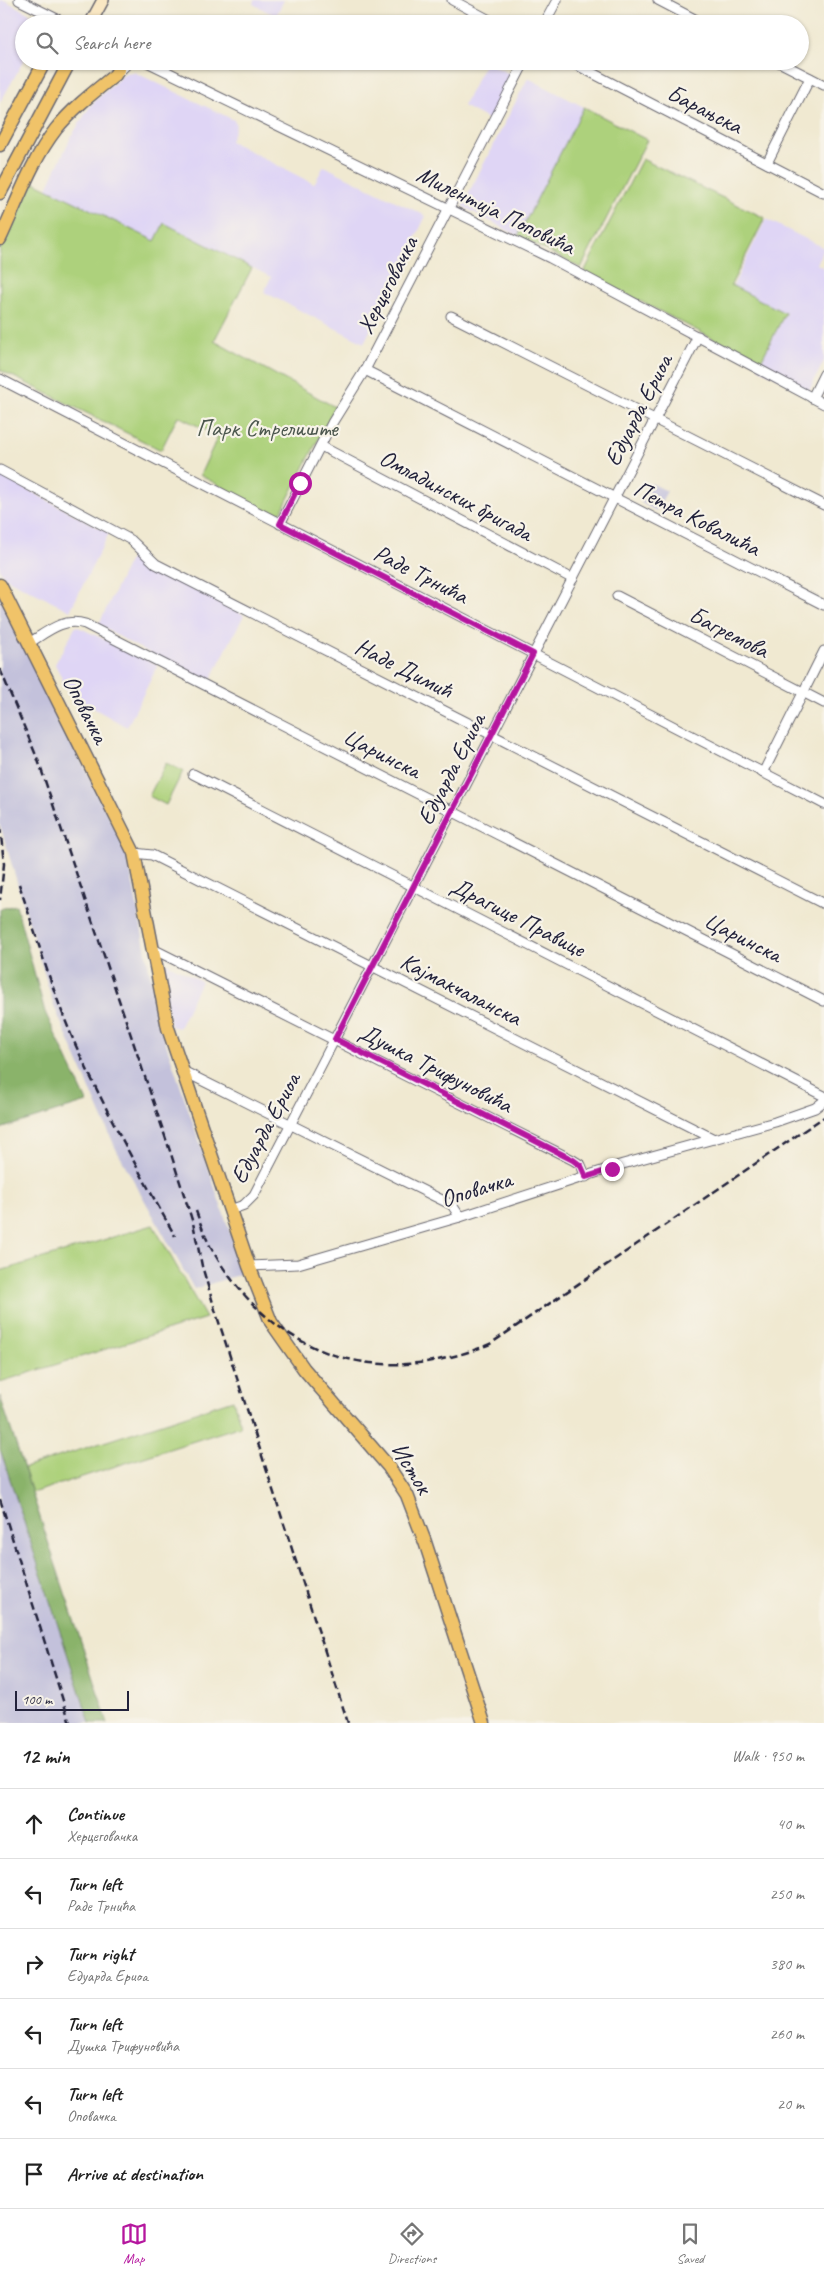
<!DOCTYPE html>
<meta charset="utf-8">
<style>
body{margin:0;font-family:Caveat,sans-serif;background:#f6f6f6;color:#222}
.scale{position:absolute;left:15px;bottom:12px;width:114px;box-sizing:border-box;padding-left:5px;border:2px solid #22223b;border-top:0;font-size:14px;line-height:18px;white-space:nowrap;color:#22223b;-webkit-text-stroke:4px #f7f3e8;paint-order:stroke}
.stop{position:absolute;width:15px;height:15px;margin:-11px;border:4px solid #b5179e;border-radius:50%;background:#fff}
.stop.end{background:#b5179e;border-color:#fff;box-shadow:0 1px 5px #0008}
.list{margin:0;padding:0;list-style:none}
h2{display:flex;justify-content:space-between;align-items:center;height:65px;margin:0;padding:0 20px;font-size:21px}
h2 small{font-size:16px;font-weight:400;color:#767676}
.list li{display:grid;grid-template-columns:32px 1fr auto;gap:15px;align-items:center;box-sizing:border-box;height:70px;padding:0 20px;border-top:1px solid #e0e0e0}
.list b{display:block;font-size:19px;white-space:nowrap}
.list p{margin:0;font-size:16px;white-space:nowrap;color:#767676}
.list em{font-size:16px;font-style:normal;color:#767676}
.icon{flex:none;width:28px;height:28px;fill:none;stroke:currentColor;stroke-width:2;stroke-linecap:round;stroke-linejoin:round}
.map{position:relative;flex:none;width:824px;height:1723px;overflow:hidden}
.search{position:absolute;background:#fff;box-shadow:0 1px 4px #0004;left:15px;right:15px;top:15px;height:55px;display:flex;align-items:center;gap:12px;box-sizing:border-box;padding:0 18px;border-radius:28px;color:#767676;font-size:19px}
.sheet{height:485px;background:#fff}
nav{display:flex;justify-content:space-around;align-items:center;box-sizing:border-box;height:70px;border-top:1px solid #e0e0e0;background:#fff;font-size:14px;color:#767676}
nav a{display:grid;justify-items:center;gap:2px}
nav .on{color:#b5179e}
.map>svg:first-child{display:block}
.built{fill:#dfd5f5}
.industrial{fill:#c3c1db}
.green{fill:#add17b;stroke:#687a5b}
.forest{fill:#8ab36b;stroke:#566a53}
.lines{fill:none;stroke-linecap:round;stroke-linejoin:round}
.street-casing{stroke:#6a6870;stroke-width:11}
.secondary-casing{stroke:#6a6870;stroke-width:14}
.primary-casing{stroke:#6a6870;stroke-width:15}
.street{stroke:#fff;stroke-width:9}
.secondary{stroke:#f9e7c3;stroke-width:11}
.primary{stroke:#f0c369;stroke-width:12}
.rail{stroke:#22223b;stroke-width:2.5;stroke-dasharray:8 4;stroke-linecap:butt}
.route{stroke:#b5179e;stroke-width:6}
.labels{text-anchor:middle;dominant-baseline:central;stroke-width:4.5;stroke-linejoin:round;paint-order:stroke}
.street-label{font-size:24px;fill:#22223b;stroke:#f7f3e8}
.park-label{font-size:24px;fill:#4c574e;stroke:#f7f3e8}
</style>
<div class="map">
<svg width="824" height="1723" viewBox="0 0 824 1723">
<rect width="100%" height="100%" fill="#f7f3e8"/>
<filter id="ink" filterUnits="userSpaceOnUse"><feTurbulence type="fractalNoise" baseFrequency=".02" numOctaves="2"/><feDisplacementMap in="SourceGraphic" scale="10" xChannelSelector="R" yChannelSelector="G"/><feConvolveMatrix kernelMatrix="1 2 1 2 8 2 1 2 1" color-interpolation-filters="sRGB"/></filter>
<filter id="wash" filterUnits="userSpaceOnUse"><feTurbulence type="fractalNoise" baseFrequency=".0096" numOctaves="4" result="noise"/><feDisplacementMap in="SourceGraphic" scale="20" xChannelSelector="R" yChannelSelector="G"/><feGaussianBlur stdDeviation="1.12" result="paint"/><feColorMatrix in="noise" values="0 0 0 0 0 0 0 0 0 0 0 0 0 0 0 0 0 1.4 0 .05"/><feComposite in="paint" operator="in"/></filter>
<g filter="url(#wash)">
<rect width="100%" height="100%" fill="#f0e9d1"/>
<!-- built -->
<g class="built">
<polygon points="0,0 4,0 45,22 44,24 24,24 24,60 0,103"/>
<polygon points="254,0 284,0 276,16 253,4"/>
<polygon points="486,62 514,76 491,121 463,106"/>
<polygon points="134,72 234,120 236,126 230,141 314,184 324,166 426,216 364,343 264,292 271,277 164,223 155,241 47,188 71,137 91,105 125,73"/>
<polygon points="528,78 584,107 518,236 462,206"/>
<polygon points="766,219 824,248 817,264 824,268 824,361 808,393 758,368 786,313 733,286"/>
<polygon points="0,475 109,533 70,611 4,577 0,569"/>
<polygon points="131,557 244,615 209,683 130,643 99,624"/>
<polygon points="76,626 158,665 127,727 70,695 55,664"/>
<polygon points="158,960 161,960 201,981 179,1028 171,1026"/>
</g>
<!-- industrial -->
<g class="industrial">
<polygon points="651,483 667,491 656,511 641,503"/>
<polygon points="0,598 127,853 160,1026 240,1262 242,1270 238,1275 194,1289 116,1149 54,1006 0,825"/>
<polygon points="0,1449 2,1454 90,1723 0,1723"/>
</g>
<!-- green -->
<g class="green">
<polygon points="584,107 647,140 581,268 518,236"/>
<polygon points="642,159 765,218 731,285 785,313 760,363 584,272"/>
<polygon points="32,181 155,241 164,223 252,268 214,341 335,407 278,518 200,475 218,436 178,416 161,450 0,370 0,250"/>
<polygon points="166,763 183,771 166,805 149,796"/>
<polygon points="153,1225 206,1318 0,1382 0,1271"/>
<polygon points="233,1400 241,1426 32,1493 24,1468"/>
</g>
<!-- forest -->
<g class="forest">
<polygon points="16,905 45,1012 87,1102 0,1129 0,909"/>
<polygon points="0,1396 108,1723 90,1723 0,1449"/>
</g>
</g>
<g filter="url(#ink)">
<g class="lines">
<defs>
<g id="street">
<polyline points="19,0 65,23"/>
<polyline points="452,0 497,24"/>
<polyline points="658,0 704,24"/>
<polyline points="544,24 557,0"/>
<polyline points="145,61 550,258 824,404"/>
<polyline points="569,61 824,193"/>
<polyline points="777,61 824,85"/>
<polyline points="118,73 130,61"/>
<polyline points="767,163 810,78"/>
<polyline points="451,316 824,505"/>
<polyline points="365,370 824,605"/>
<polyline points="0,379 824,804"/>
<polyline points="812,398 824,374"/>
<polyline points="321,446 573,579"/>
<polyline points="0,470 131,540 156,564 824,904"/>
<polyline points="280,524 332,423 365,370 525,61"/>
<polyline points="617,596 824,703"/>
<path d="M29 643C47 632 63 617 85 624L824 1001"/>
<polyline points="763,773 824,651"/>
<polyline points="193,774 824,1096"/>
<polyline points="134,853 152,855 714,1139"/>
<polyline points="153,949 573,1160 581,1165 586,1177"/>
<polyline points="181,1070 452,1205 460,1217"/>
<polyline points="230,1210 244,1205 254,1195 698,336"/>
<polyline points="249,1266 298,1264 460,1217 623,1164 775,1122 815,1108 824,1101"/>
</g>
<polyline id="secondary" points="90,24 103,0"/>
<g id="primary">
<polyline points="65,24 68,24"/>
<polyline points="0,145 45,61"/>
<polyline points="0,193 70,61"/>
<path d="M0 239C17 203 31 161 56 129 73 108 94 92 115 75L119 68 120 61"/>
<polyline points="0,585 134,853 168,1028 249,1266 271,1322 304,1369 388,1466 407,1495 425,1542 484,1723"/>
</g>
</defs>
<!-- street casing -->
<use href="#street" class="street-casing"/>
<!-- secondary casing -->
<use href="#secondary" class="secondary-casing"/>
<!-- primary casing -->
<use href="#primary" class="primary-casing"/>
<!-- street -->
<use href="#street" class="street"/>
<!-- secondary -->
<use href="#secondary" class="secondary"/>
<!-- primary -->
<use href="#primary" class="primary"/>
<!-- rail -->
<g class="rail">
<polyline points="0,669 38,760 171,1154 193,1223 202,1266 216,1313 348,1723"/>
<polyline points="0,826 4,864 0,900"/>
<path d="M19 884C37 938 53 994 76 1046 106 1111 140 1174 175 1236"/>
<path d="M196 1211C201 1225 206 1240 214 1253 276 1357 378 1390 490 1344L824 1117"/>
<polyline points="0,1499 70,1723"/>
<polyline points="0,1722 0,1723"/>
</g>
</g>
</g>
<g class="lines" filter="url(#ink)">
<!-- route -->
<polyline class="route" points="300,483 280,524 533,654 335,1039 573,1160 581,1166 586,1177 612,1169"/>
</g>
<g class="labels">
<!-- street labels -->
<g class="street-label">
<text transform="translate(705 109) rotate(27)">Барањска</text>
<text transform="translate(496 210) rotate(26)">Милентија Поповића</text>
<text transform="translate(387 285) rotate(-63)">Херцеговачка</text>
<text transform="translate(638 410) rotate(-63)">Едуарда Ериоа</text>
<text transform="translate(456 495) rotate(28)">Омладинских бригада</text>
<text transform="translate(697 518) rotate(27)">Петра Ковалића</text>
<text transform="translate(421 574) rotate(27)">Раде Трнића</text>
<text transform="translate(729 632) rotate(27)">Багремова</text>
<text transform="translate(404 668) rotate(27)">Наде Димић</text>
<text transform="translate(86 709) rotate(63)">Оповачка</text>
<text transform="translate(382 753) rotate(27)">Царинска</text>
<text transform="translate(451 769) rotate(-63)">Едуарда Ериоа</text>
<text transform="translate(518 917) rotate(27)">Драгице Правице</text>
<text transform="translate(743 937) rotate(27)">Царинска</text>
<text transform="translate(461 989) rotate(27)">Кајмакчаланска</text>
<text transform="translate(436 1068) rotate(27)">Душка Трифуновића</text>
<text transform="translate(265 1128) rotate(-62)">Едуарда Ериоа</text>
<text transform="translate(476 1189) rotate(-17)">Оповачка</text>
<text transform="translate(412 1468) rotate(58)">Исток</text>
</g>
<!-- park labels -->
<g class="park-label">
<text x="267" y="428">Парк Стрелиште</text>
</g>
</g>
</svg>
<div class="scale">100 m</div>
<div class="stop" style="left:300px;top:483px"></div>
<div class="stop end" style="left:612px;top:1169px"></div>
<div class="search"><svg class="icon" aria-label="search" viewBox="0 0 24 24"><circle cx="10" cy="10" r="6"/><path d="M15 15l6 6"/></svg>Search here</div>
</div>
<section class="sheet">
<h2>12 min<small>Walk · 950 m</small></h2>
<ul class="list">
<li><svg class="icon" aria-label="ahead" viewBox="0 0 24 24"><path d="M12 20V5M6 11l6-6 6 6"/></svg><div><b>Continue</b><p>Херцеговачка</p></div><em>40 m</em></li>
<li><svg class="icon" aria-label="left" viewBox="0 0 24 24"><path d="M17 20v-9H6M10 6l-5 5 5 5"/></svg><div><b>Turn left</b><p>Раде Трнића</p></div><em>250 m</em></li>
<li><svg class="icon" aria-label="right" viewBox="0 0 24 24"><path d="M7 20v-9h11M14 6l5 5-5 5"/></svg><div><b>Turn right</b><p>Едуарда Ериоа</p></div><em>380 m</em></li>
<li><svg class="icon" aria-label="left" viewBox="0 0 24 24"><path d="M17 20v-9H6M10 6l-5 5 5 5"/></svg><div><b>Turn left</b><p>Душка Трифуновића</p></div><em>260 m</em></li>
<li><svg class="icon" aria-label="left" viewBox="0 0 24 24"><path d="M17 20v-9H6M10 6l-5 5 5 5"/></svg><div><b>Turn left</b><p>Оповачка</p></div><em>20 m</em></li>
<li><svg class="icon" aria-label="arrive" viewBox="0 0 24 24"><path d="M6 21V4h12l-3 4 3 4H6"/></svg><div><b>Arrive at destination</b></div></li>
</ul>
</section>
<nav>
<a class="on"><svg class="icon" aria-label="map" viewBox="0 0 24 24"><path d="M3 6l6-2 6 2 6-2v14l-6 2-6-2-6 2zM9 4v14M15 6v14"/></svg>Map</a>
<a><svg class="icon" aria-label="directions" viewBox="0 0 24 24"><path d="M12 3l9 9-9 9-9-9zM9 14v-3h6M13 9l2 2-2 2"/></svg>Directions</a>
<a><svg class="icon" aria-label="saved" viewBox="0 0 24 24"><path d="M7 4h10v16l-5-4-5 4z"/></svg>Saved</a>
</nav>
